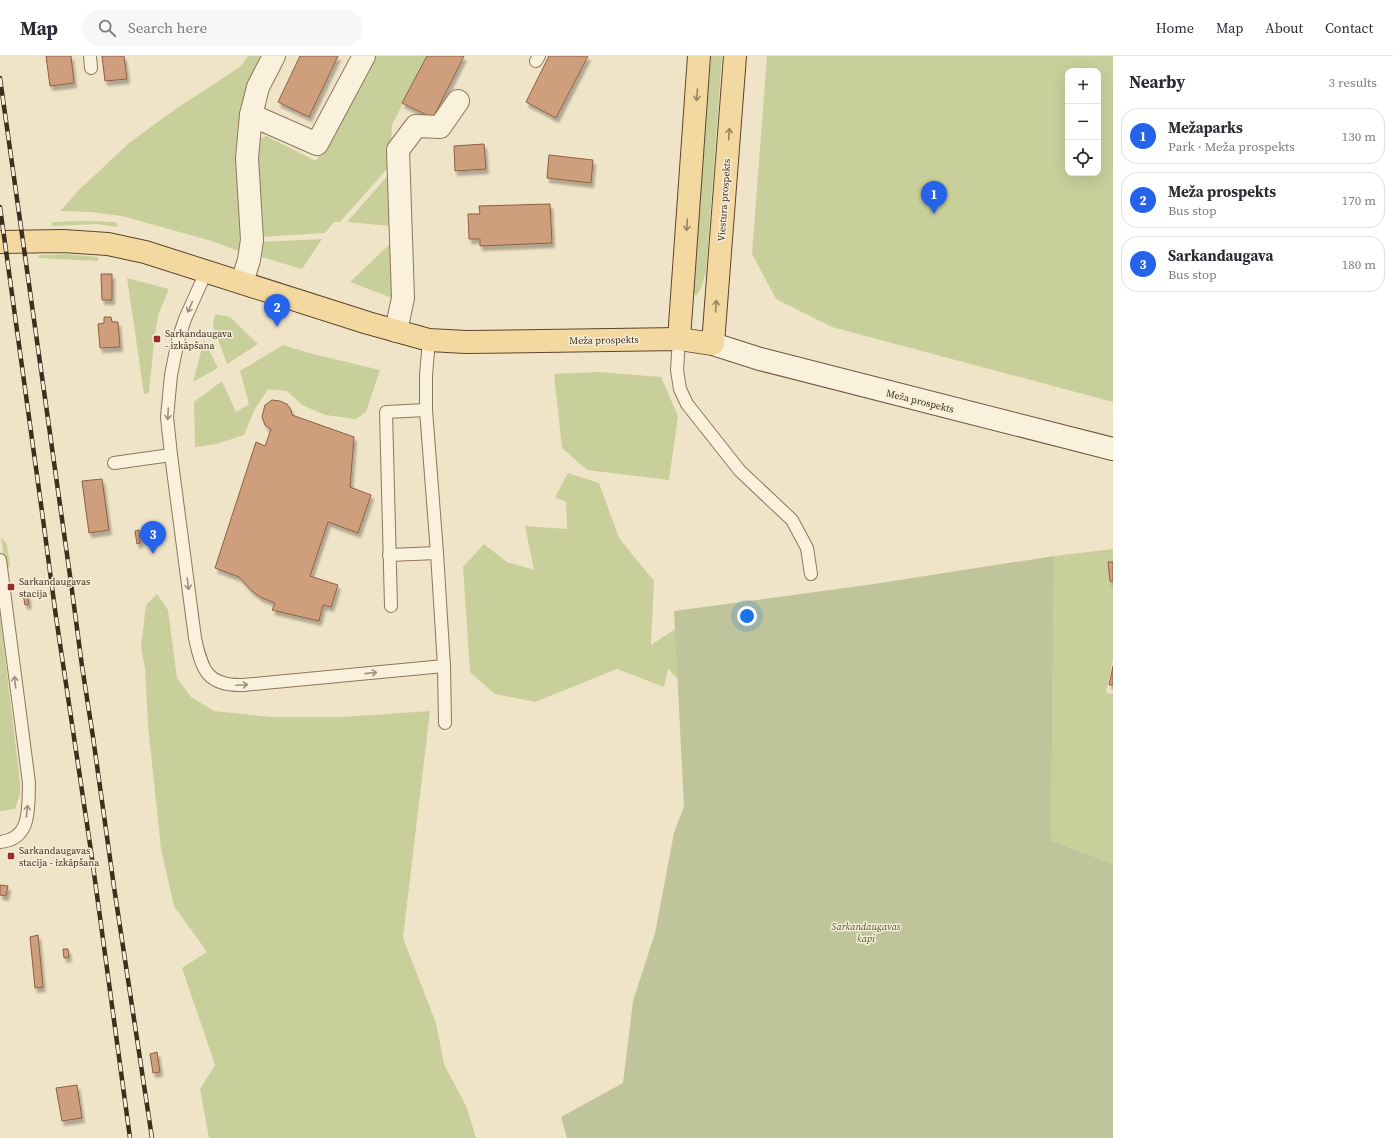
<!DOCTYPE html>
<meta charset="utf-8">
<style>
body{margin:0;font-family:"Source Serif 4",serif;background:#f7f7f7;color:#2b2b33}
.controls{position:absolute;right:12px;top:12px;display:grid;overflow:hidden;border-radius:8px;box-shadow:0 4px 16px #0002}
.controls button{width:36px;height:36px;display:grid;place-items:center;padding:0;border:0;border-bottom:1px solid #e1e1e2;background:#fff;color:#2b2b33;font:20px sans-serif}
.you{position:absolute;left:747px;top:560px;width:14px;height:14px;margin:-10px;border:3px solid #fff;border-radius:50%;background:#1a73e8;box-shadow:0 0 0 6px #1a73e833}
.badge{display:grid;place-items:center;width:26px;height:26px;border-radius:50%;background:#2563eb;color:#fff;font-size:13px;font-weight:700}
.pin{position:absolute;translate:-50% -33px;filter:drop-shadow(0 1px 2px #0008)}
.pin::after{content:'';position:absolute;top:21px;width:14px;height:12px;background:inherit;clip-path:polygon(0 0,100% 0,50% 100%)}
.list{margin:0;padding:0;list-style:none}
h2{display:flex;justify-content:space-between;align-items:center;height:52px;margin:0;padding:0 16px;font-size:17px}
h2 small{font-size:13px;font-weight:400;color:#7c7c81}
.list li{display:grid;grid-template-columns:26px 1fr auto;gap:12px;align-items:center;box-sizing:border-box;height:56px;margin:0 8px 8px;padding:0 8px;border:1px solid #e1e1e2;border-radius:16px}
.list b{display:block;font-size:15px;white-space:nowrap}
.list p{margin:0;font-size:13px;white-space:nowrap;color:#7c7c81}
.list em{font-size:13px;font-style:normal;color:#7c7c81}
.icon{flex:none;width:22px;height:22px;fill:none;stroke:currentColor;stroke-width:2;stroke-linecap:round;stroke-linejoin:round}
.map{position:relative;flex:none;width:1113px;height:1082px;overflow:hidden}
header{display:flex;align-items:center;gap:24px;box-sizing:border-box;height:56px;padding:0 20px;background:#fff;border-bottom:1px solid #e1e1e2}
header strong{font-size:19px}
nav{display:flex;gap:22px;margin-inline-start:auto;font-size:14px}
.search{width:280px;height:36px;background:#f7f7f7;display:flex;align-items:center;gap:10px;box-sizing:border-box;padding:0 14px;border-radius:16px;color:#7c7c81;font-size:15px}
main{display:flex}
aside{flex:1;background:#fff}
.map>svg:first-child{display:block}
.green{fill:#c9cf9b;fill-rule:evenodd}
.cemetery{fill:#bfc49a}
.building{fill:#cf9f7d;stroke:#8d5f41;filter:url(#shadow)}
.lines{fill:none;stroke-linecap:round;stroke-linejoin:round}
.lane-casing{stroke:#8d765c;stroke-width:14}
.street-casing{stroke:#8d765c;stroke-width:24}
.secondary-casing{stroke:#6f573f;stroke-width:24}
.primary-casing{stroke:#5b4430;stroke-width:24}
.lane{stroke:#faf1dc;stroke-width:12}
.street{stroke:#faf1dc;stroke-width:22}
.secondary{stroke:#faf1dc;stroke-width:22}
.primary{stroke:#f3d9a0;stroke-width:22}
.rail-casing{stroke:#3d2e20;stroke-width:4.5}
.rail{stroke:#f7eed8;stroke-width:3;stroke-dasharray:9;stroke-linecap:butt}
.oneway{stroke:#988460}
.oneway2{stroke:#9c907e}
.poi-dot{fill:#9e2a2b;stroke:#f7eed8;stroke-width:1.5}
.labels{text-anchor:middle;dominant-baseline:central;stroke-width:3;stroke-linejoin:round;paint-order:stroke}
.street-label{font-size:10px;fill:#3d2e20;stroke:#f7eed8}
.poi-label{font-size:10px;fill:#3d2e20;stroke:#f7eed8;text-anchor:start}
.park-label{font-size:10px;font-style:italic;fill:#4d5a26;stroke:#f7eed8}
</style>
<header>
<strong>Map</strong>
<div class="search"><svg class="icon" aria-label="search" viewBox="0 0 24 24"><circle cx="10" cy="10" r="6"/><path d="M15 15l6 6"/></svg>Search here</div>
<nav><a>Home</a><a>Map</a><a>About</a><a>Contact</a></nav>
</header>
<main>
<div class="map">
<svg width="1113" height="1082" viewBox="0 0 1113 1082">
<defs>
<filter id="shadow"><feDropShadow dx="2.5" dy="4.5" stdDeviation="1" flood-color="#0004"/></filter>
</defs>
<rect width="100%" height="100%" fill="#f0e4c8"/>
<!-- green -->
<g class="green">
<polygon points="248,0 267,0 244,190 239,195 208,184 122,160 90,156 60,155 79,134 129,87 174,54 240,11"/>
<polygon points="373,0 427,0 392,69 391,91 393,106 340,166 334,166 325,177 259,181 256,85 266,80 316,105"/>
<polygon points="711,0 722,0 706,215 702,230 697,239 695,239 693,236"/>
<path d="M767 0H1113V346L832 271 776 243 752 198ZM1068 15H1098V117H1068Z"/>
<polygon points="391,116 391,170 347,166"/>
<polygon points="86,165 116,166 118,171 97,168 52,170 52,166"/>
<polygon points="322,183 302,213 258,200 259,186"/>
<polygon points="391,187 392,242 350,226"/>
<polygon points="67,198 98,201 98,205 38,202 39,199"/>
<polygon points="127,222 169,233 159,257 155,277 149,337 144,338"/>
<polygon points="215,258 230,261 258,288 227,308 213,270"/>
<polygon points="204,284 218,312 193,326"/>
<polygon points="283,289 309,297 380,314 366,356 356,363 325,359 302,349 287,335 268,333 255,353 244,379 217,388 195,391 194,346 222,325 236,356 249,348 240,315"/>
<polygon points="599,316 661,321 678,360 669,424 587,414 562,392 554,318"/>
<polygon points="568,417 599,427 619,482 654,525 651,589 678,571 678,623 668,613 664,631 617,613 535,646 495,638 470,616 463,511 484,488 507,506 534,514 525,470 567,473 566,446 555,441"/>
<polygon points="1,481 7,489 10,511 5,512"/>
<polygon points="1113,493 1113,506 1108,507 1110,525 1113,525 1113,604 1106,637 1113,638 1113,808 1051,784 1054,500"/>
<polygon points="157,538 168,554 177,622 191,641 214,655 271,661 343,661 430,655 403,882 436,967 444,1008 467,1052 476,1082 209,1082 200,1033 215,1009 182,912 207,896 174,850 161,793 148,669 145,612 141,591 146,549"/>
<polygon points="0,559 20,726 20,738 15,753 0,755"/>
</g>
<!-- cemetery -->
<polygon class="cemetery" points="1054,500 1051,784 1113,808 1113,1082 567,1082 561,1061 623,1027 633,945 655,877 674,777 684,750 674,555 867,529"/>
<!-- building -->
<g class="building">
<polygon points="46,0 71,0 74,27 50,30"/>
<polygon points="102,0 124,0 127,23 105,25"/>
<polygon points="300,0 338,0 309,61 278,46"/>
<polygon points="427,0 464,0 433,62 402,47"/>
<polygon points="549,0 588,0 556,62 526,46"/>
<polygon points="484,88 486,113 455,115 454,90"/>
<polygon points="549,99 593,104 591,127 547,122"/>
<polygon points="550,148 552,187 480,190 480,183 469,183 468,158 480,158 479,150"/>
<polygon points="101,218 112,218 112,244 102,244"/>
<polygon points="104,261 111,261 112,266 118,266 120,291 100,292 98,268 104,267"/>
<polygon points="272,344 280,345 287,348 291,354 292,359 354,381 350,431 371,439 358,477 328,466 310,520 338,529 331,551 323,549 319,565 272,554 275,547 260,541 251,534 239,521 215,512 256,386 265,390 271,373 265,369 262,361 265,349"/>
<polygon points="102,423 109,474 89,477 82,425"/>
<polygon points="139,474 140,487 137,488 135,475"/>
<polygon points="1108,506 1113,506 1113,525 1110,525"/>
<polygon points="27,537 29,548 25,549 23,538"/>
<polygon points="1113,610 1113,629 1109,629"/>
<polygon points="0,829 8,830 6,840 0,839"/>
<polygon points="38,879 43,931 35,932 30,881"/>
<polygon points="63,893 68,893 69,901 64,902"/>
<polygon points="157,996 160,1016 153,1017 150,998"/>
<polygon points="77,1029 82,1062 62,1065 56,1032"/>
</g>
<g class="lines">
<defs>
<g id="lane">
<polyline points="90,0 91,12"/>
<polyline points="536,5 539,0"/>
<path d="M206 216 185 263 178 284 171 319 167 361 171 399 195 582C202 614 207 630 243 629L444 610"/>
<polyline points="679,283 677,314 680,333 687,348 740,415 792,464 807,492 811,518"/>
<polyline points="429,284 426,319 426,354 437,497 444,610 445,667"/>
<polyline points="114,407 171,399"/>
<polyline points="389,499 437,497"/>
<path d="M0 504 29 727C28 752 32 783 0 786"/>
<polyline points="391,550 386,356 426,354"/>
</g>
<g id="street">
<polyline points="251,59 317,88 364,0"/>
<polyline points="242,226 249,204 252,184 247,102 251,59 258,31 274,0"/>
<polyline points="396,275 403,242 398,94 416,70 440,71 458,45"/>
</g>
<polyline id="secondary" points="713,288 760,303 1113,393"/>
<g id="primary">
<polyline points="0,186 63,185 108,188 145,196 368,267 429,284 466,286 679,283 713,288 735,0"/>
<polyline points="679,283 699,0"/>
</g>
</defs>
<!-- lane casing -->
<use href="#lane" class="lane-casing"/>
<!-- street casing -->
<use href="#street" class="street-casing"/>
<!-- secondary casing -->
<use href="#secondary" class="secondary-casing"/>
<!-- primary casing -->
<use href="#primary" class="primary-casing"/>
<!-- lane -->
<use href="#lane" class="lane"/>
<!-- street -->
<use href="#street" class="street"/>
<!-- secondary -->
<use href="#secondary" class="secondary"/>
<!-- primary -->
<use href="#primary" class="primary"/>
<defs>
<g id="rail">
<polyline points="0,22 71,527 82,610 93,681 114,831 152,1082"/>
<polyline points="0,151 43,463 56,561 91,795 130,1082"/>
</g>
</defs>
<!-- rail casing -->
<use href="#rail" class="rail-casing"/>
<!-- rail -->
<use href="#rail" class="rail"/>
</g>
<!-- one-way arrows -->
<defs><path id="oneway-shaft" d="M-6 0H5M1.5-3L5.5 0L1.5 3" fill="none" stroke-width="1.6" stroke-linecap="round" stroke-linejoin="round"/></defs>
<g class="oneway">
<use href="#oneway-shaft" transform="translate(697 39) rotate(94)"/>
<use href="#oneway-shaft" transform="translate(729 78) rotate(-86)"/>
<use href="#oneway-shaft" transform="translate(687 169) rotate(94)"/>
<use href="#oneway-shaft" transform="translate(716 250) rotate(-86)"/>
</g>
<g class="oneway2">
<use href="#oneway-shaft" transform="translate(190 251) rotate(114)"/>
<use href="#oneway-shaft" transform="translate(168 358) rotate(93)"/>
<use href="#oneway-shaft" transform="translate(188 528) rotate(82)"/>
<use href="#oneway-shaft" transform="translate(371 617) rotate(-6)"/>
<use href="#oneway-shaft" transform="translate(15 626) rotate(-97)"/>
<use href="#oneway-shaft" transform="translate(242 629) rotate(-3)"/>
<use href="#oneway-shaft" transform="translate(27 755) rotate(-84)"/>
</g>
<!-- markers -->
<g class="poi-dot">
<rect x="153" y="279" width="8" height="8" rx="2"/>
<rect x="7" y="527" width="8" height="8" rx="2"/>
<rect x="7" y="796" width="8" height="8" rx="2"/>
</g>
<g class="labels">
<!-- street labels -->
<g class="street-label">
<text transform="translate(724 144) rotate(-86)">Viestura prospekts</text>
<text transform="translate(604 284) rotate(-1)">Meža prospekts</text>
<text transform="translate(920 345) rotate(14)">Meža prospekts</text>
</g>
<!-- poi labels -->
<g class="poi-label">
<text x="165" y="277">Sarkandaugava<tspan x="165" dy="12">- izkāpšana</tspan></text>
<text x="19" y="525">Sarkandaugavas<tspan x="19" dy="12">stacija</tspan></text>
<text x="19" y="794">Sarkandaugavas<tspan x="19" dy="12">stacija - izkāpšana</tspan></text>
</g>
<!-- park labels -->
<g class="park-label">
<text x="866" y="870">Sarkandaugavas<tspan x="866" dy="12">kapi</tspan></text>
</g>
</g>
</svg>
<div class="controls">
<button>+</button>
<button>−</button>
<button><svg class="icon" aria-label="locate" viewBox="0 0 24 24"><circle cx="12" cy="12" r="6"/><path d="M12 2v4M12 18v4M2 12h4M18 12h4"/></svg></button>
</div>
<div class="you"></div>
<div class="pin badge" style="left:934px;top:158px">1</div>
<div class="pin badge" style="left:277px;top:271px">2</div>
<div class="pin badge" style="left:153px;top:498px">3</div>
</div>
<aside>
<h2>Nearby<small>3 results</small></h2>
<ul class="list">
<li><span class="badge">1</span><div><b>Mežaparks</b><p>Park · Meža prospekts</p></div><em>130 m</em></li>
<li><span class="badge">2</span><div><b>Meža prospekts</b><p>Bus stop</p></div><em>170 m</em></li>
<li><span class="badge">3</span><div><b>Sarkandaugava</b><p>Bus stop</p></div><em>180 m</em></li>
</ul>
</aside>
</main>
